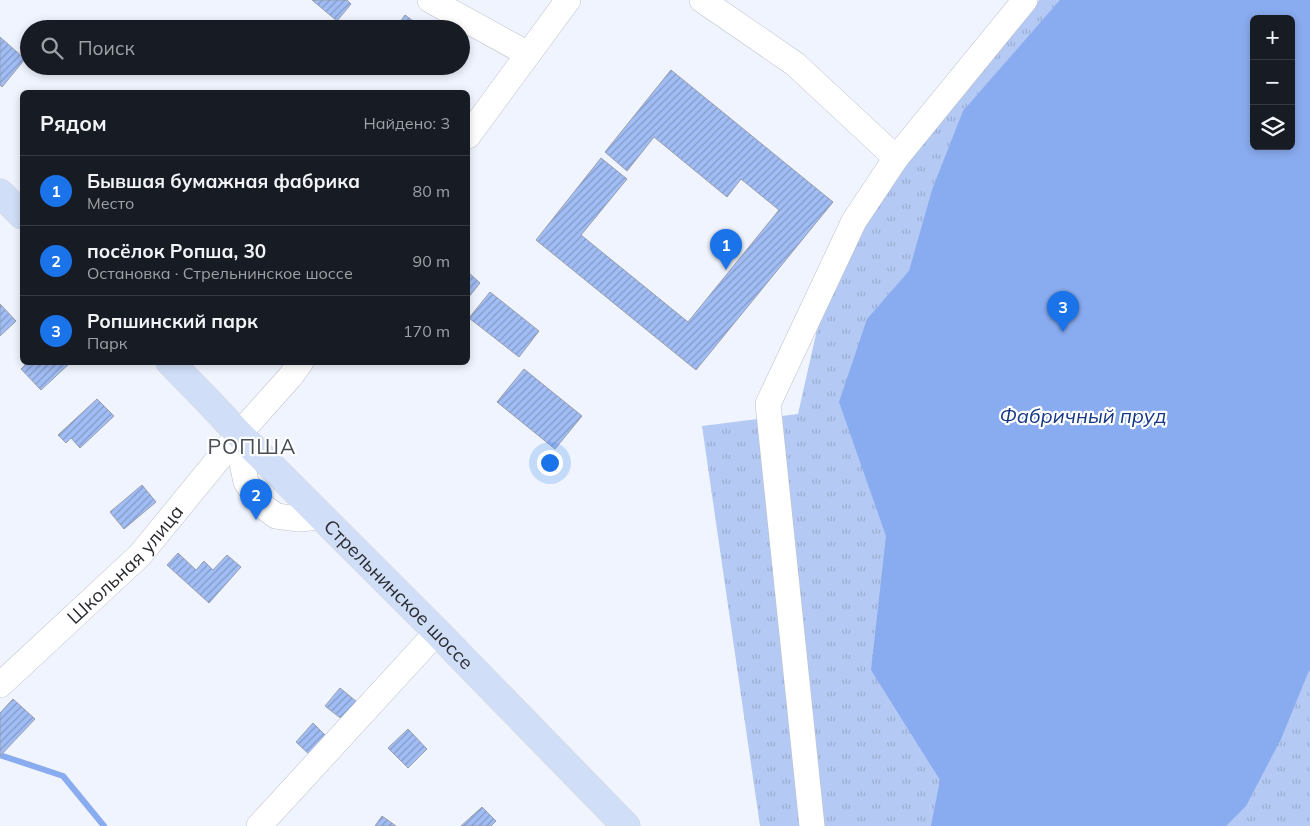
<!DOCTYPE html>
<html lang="ru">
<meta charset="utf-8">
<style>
body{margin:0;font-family:Mulish,sans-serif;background:#20242c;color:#f1f3f6}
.controls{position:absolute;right:15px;top:15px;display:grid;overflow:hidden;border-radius:8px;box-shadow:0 2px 8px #0003}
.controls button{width:45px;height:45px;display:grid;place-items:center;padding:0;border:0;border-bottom:1px solid #363941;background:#171b24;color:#f1f3f6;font:25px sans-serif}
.you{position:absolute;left:549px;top:462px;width:18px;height:18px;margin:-12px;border:4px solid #fff;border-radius:50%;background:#1a73e8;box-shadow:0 0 0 8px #1a73e833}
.badge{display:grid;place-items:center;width:32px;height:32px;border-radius:50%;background:#1a73e8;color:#fff;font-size:16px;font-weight:700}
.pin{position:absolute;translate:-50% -41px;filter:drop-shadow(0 1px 2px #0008)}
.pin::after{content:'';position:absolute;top:26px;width:18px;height:15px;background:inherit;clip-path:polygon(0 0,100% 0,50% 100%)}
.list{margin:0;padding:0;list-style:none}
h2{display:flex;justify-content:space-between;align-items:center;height:65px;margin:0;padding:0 20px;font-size:21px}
h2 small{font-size:16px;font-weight:400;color:#9ea1a6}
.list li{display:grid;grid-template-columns:32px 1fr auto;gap:15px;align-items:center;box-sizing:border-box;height:70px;padding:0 20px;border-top:1px solid #363941}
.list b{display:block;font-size:19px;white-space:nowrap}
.list p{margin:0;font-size:16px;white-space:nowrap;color:#9ea1a6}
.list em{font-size:16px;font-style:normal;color:#9ea1a6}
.icon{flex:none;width:28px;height:28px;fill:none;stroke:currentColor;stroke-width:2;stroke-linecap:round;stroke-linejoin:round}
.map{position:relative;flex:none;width:1310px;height:826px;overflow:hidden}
.search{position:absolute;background:#171b24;box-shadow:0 2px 8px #0003;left:20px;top:20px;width:450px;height:55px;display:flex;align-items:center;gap:12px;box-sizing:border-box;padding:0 18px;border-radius:28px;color:#9ea1a6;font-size:19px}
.panel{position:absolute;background:#171b24;box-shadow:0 2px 8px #0003;left:20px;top:90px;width:450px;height:275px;border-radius:8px}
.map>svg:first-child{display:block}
.park{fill:url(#park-tufts);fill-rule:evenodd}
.water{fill:#89abef;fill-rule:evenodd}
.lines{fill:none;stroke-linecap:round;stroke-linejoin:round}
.stream{stroke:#89abef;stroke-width:6}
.building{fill:url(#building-hatch);stroke:#9a9ea8}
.minor-casing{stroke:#bcc1ca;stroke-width:26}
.major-casing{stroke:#d4d5d5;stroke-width:29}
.minor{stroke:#fff;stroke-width:25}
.major{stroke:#d0def7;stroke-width:28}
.labels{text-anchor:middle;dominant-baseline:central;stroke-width:4.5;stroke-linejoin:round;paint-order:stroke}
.street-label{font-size:19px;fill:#292b2f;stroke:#fff}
.water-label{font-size:20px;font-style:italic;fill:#153784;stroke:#fff}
.quarter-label{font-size:21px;letter-spacing:1px;fill:#494e56;stroke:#fff}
</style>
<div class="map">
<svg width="1310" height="826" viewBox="0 0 1310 826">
<defs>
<pattern id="park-tufts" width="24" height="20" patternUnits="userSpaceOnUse" patternTransform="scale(1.25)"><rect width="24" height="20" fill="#b4c9f3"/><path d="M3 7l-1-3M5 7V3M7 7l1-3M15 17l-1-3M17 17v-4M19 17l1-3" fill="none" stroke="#9badd1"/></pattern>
<pattern id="building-hatch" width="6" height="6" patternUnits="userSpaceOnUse" patternTransform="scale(1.25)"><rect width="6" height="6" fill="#a1bdf5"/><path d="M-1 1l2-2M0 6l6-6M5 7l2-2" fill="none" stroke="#839ac7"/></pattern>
</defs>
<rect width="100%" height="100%" fill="#eff4fe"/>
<!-- park -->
<path class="park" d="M1039 0H1310V826H760L702 426 798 414 835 250ZM1254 19H1291V146H1254Z"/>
<!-- water -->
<path class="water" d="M1060 0H1310V670L1308 673 1281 739 1246 806 1226 826H931L940 780 871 670 886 536 839 402 867 319 909 271 932 190 963 111ZM1254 19H1291V146H1254Z"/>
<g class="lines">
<!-- stream -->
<polyline class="stream" points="0,755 63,776 104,826"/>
</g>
<!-- building -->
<g class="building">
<polygon points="312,0 347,0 351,4 337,21"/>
<polygon points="405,15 424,29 395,29"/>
<polygon points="0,37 25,59 2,87 0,85"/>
<polygon points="671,70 833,202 696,370 536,240 601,158 627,179 581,235 688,322 779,210 741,179 727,197 654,137 627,171 605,152"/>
<polygon points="468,272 480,283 468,298"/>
<polygon points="490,292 539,331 519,357 469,318"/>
<polygon points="0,304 16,321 0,336"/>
<polygon points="28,362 70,362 70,363 41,390 21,369"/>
<polygon points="524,369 582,416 555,449 497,402"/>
<polygon points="97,399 114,416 80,448 71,438 66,443 58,435"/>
<polygon points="142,485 156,502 124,529 110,512"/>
<polygon points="178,553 196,570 204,561 213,570 227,555 241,567 209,603 167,565"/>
<polygon points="340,688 357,702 343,720 325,706"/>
<polygon points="13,699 35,719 0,756 0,713"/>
<polygon points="313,723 329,739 312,757 296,742"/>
<polygon points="408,729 427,749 408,768 388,748"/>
<polygon points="482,807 496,821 491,826 461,826"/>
<polygon points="382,816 396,826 375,826"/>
</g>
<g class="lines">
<defs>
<g id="minor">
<polyline points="430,0 528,54"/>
<polyline points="702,0 795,64 896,158"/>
<polyline points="468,136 568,0"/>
<polyline points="239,434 242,463 246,482 255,495 264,507 276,516 299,519 322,517"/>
<path id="s1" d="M0 685 140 555 239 434 290 377 301 362"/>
<polyline points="259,826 437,632"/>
<polyline points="812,826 768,404 854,221 896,158 1025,0"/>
</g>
<g id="major">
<polyline points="0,193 22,215"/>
<path id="s2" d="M170 362 208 401 239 434 437 632 626 826"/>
</g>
</defs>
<!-- minor casing -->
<use href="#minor" class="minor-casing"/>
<!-- major casing -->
<use href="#major" class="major-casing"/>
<!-- minor -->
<use href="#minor" class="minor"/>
<!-- major -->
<use href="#major" class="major"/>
</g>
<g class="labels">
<!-- street labels -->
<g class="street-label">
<text stroke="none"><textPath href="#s1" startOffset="174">Школьная улица</textPath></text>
<text stroke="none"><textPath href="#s2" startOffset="326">Стрельнинское шоссе</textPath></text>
</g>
<!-- water labels -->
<g class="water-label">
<text x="1083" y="415">Фабричный пруд</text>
</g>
<!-- quarter labels -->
<g class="quarter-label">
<text x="252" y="446">РОПША</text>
</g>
</g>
</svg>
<div class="controls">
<button>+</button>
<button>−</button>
<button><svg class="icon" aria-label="layers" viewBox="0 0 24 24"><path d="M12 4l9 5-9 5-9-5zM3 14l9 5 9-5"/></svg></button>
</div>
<div class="you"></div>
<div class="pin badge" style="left:726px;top:270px">1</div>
<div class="pin badge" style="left:256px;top:520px">2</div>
<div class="pin badge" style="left:1063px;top:332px">3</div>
<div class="search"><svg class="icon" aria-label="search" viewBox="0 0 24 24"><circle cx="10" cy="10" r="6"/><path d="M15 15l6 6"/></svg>Поиск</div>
<section class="panel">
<h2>Рядом<small>Найдено: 3</small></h2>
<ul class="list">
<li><span class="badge">1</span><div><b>Бывшая бумажная фабрика</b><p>Место</p></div><em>80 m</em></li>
<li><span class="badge">2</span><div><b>посёлок Ропша, 30</b><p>Остановка · Стрельнинское шоссе</p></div><em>90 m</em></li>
<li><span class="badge">3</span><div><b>Ропшинский парк</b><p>Парк</p></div><em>170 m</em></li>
</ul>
</section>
</div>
